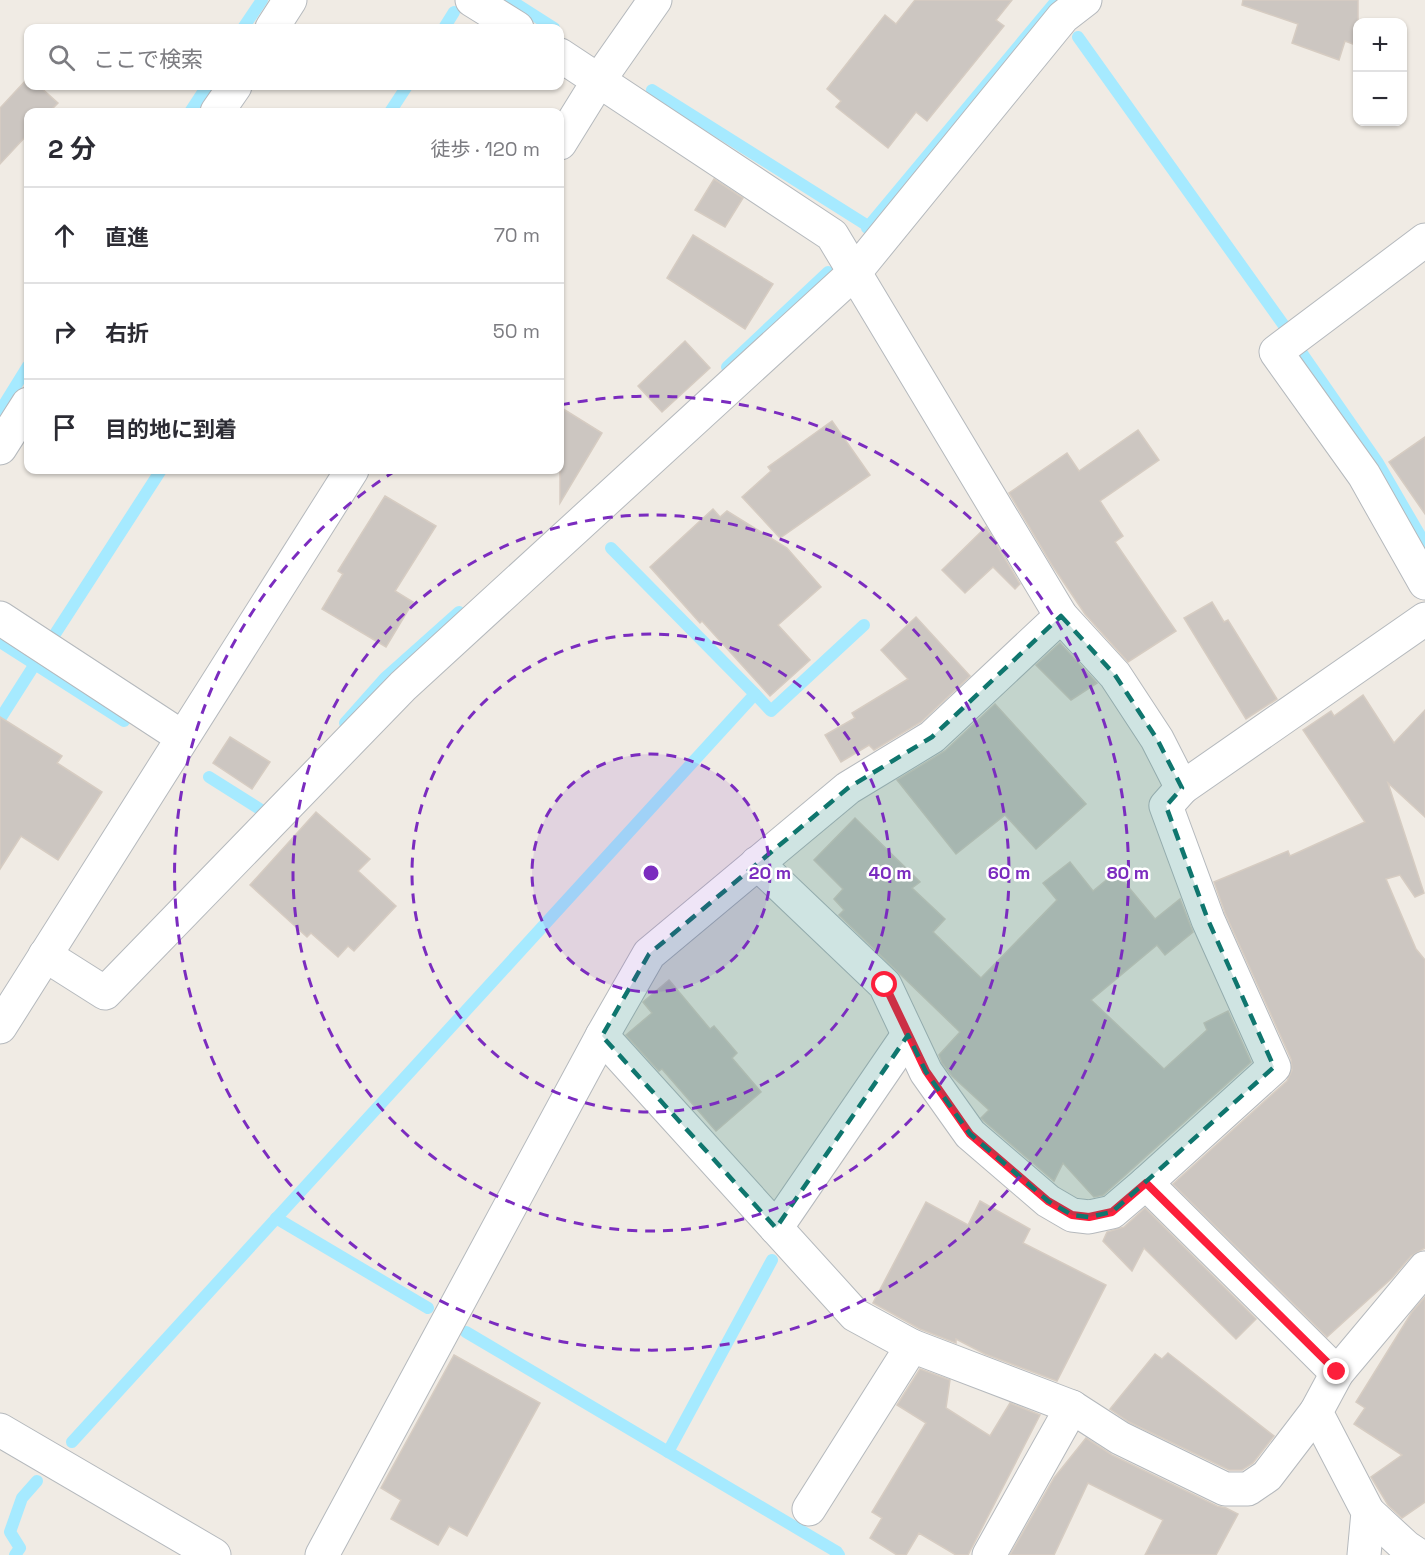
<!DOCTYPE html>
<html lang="ja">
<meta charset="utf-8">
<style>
body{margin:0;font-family:"Space Grotesk","Noto Sans JP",sans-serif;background:#f7f7f7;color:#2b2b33}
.controls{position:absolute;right:18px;top:18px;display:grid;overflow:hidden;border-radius:12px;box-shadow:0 2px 4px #0004}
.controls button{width:54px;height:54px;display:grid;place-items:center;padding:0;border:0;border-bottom:2px solid #e1e1e2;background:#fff;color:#2b2b33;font:30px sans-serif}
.stop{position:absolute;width:18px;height:18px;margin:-14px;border:4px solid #fc1f3b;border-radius:50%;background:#fff}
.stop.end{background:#fc1f3b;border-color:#fff;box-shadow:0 2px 6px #0008}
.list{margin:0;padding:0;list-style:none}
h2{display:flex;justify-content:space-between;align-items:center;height:78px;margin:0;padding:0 24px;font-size:26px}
h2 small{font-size:20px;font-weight:400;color:#7c7c81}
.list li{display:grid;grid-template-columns:39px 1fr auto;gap:18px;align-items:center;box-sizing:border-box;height:96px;padding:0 24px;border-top:2px solid #e1e1e2}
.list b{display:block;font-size:22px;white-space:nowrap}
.list em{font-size:20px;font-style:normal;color:#7c7c81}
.icon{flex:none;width:33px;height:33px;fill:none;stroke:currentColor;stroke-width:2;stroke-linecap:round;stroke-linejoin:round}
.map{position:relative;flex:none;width:1425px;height:1555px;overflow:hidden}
.search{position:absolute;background:#fff;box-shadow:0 2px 4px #0004;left:24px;top:24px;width:540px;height:66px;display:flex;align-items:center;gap:15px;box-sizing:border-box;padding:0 21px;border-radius:12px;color:#7c7c81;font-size:22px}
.panel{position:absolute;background:#fff;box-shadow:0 2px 4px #0004;left:24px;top:108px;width:540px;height:366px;border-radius:12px}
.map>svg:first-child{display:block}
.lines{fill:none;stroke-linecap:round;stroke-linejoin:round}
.stream{stroke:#a6eaff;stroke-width:12}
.building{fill:#ccc6c1;stroke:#d6ccc2;stroke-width:1.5}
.minor-casing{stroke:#b5b9bd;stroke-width:35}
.tertiary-casing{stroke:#b5b9bd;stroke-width:35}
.minor{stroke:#fff;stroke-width:33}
.tertiary{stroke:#fff;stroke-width:33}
.route{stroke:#fc1f3b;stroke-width:8}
.marked{fill:#0f766e;fill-opacity:0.2;stroke:#0f766e;stroke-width:4.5;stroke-dasharray:12 8;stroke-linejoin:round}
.ring{fill:none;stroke:#7b2cbf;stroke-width:3;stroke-dasharray:10 8}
.centre{fill:#7b2cbf;stroke:#fff;stroke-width:3}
.ring-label{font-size:18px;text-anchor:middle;font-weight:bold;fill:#7b2cbf;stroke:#fff;stroke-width:5;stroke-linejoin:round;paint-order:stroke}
</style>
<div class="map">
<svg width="1425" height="1555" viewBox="0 0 1425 1555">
<rect width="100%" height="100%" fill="#f0ebe4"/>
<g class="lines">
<!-- stream -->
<g class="stream">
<polyline points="510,0 554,28"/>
<polyline points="243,28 262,0"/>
<polyline points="444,28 454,12"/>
<polyline points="1078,37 1285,327"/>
<polyline points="652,90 868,226"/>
<polyline points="190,112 207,86"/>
<polyline points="390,112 407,86"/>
<polyline points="867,228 1057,0"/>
<polyline points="1301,352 1378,463 1425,544"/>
<polyline points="727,367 828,272"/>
<polyline points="0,411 28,366"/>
<polyline points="55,634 161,470"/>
<polyline points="0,642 124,721"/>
<polyline points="755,694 771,711 864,625"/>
<polyline points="0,719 35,664"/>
<polyline points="345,723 385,678 459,612"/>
<polyline points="209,777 266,813 272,806"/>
<polyline points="276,1218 428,1308"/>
<polyline points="466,1332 837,1552 839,1555"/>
<polyline points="72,1442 755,694 611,548"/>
<polyline points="668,1452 772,1260"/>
<polyline points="15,1555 20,1548 10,1532 22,1498 37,1481"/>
</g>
</g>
<!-- building -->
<g class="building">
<polygon points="915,0 1012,0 996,20 1004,26 927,121 916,112 888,148 836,107 841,101 827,89 885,15 896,24"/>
<polygon points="1243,0 1358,0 1358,46 1345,41 1339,60 1292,43 1298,24 1242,5"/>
<polygon points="28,78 28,86 39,86 58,103 49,112 28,112 28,134 0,164 0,108"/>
<polygon points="714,179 743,198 725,227 695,210"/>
<polygon points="693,235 773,284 745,329 667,278"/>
<polygon points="685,341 710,368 662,412 638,386"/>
<polygon points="560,407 602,433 560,503"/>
<polygon points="832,421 870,475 780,538 742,497 771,471 768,467"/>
<polygon points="1138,430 1159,460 1100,501 1123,536 1115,542 1176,631 1128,662 1085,614 1052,565 1009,493 1067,453 1079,471"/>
<polygon points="1425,437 1425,514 1389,462"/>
<polygon points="385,496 436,526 395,591 413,602 386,647 322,609 343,574 338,571"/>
<polygon points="713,509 720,517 727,511 787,548 821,587 778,625 810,660 770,696 702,621 700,623 650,567"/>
<polygon points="986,527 1020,584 1015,589 993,567 965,593 942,570"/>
<polygon points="1212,602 1224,622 1228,620 1277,699 1246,719 1184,618"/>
<polygon points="916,617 970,676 921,722 874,750 869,745 841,762 825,735 855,718 852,713 908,679 881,650"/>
<polygon points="1060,643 1097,683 1071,700 1036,665"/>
<polygon points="1363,695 1394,743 1425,710 1425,817 1388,783 1424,893 1415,897 1400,875 1386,879 1416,949 1425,960 1425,1248 1411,1256 1392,1278 1327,1337 1173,1184 1287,1081 1292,1070 1291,1059 1225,913 1214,882 1288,851 1290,856 1365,822 1303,730 1331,711 1334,716"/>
<polygon points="995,704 1086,804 1036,849 1005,815 956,854 897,780 945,751"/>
<polygon points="0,717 62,756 57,763 102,792 58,860 21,836 0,869"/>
<polygon points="230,737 270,762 252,789 213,763"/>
<polygon points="316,812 370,859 358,871 396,906 354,951 348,946 338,957 311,933 307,937 250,885"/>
<polygon points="855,818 920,882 912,888 945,919 933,932 981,978 1057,900 1043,883 1070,862 1093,891 1116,872 1155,919 1180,899 1193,932 1165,955 1157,945 1091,1000 1164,1069 1207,1030 1204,1023 1228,1011 1251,1062 1103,1195 1094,1197 1063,1163 1054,1181 984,1121 981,1118 989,1110 952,1076 942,1063 939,1055 960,1032 839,915 844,910 834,899 843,889 814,860"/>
<polygon points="669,980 710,1029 714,1026 737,1053 732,1058 761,1092 716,1131 662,1069 659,1071 626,1035 652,1013 643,1002"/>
<polygon points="980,1201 1030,1229 1023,1243 1106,1285 1057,1381 985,1354 956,1339 956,1343 920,1329 873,1303 926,1202 968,1225"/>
<polygon points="1145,1208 1256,1319 1236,1339 1144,1248 1132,1271 1103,1241 1107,1232 1124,1227"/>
<polygon points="1425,1297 1425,1502 1402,1518 1388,1505 1371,1477 1402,1455 1354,1424 1365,1408 1356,1402 1412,1312"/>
<polygon points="1168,1353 1274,1436 1253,1463 1242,1470 1229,1470 1129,1422 1110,1409 1155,1354 1162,1359"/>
<polygon points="454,1355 540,1403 467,1536 449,1526 438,1545 391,1519 401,1500 381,1488"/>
<polygon points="920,1369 950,1380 946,1408 990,1436 1010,1403 1040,1415 968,1555 956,1555 919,1533 906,1555 897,1555 870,1538 882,1518 872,1512 926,1423 897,1405"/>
<polygon points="1086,1438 1112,1455 1217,1506 1226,1508 1238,1514 1216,1555 1145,1555 1163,1520 1088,1483 1054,1555 1010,1555 1054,1478"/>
</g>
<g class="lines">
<defs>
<g id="minor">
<polyline points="472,0 517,28"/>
<polyline points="272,28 290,0"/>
<polyline points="560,55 832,235 1061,616 1115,675 1157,739 1182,788 1166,806 1208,920 1274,1067 1146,1183 1337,1373"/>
<polyline points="217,112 235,86"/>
<polyline points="1425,240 1276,352 1364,475 1425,583"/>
<polyline points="0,448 28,404"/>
<polyline points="0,618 182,737"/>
<polyline points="1182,788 1425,619"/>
<polyline points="757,863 885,985 926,1072 970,1134 1048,1201 1072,1215 1089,1217 1112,1212 1146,1183"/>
<polyline points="45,955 105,993 403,686 855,272 1063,17 1085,0"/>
<polyline points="602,1036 855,1315 912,1346 1072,1407 1120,1438 1225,1489 1248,1489 1267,1476 1316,1412"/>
<polyline points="776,1228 908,1035"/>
<polyline points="0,1430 214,1555"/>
<polyline points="809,1509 912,1346"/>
<polyline points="1368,1512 1406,1547 1418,1555"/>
<polyline points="322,1555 602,1036 649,954 848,788 932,737 1061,616"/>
<polyline points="989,1555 1072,1407"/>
<polyline points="1364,1555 1368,1512 1316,1412 1337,1373 1425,1268"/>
</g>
<g id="tertiary">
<polyline points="560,143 599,80 655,0"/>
<polyline points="0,1027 352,470"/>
</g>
</defs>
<!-- minor casing -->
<use href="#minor" class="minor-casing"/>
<!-- tertiary casing -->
<use href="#tertiary" class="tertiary-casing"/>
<!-- minor -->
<use href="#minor" class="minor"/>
<!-- tertiary -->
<use href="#tertiary" class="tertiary"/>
</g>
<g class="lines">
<!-- route -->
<polyline class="route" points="885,985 926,1071 970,1134 1048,1201 1072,1215 1089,1217 1112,1212 1146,1183 1337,1372"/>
</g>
<!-- marked area -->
<path class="marked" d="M1061 616 1115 675 1157 739 1182 788 1166 806 1208 920 1274 1067 1112 1212 1089 1217 1072 1215 1048 1201 970 1134 926 1072 908 1035 776 1228 602 1036 649 954 848 788 932 737Z"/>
<!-- distance rings -->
<circle cx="651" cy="873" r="119" fill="#7b2cbf" fill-opacity=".12"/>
<g class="ring">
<circle cx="651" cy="873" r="119"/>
<circle cx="651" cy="873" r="239"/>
<circle cx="651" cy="873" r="358"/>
<path d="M560 405A477 477 0 1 1 395 471"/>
</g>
<circle cx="651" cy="873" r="9" class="centre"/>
<g class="ring-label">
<text x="770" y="879">20 m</text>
<text x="890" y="879">40 m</text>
<text x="1009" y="879">60 m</text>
<text x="1128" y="879">80 m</text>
</g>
</svg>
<div class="controls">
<button>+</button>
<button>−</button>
</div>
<div class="stop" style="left:885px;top:985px"></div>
<div class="stop end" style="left:1337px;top:1372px"></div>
<div class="search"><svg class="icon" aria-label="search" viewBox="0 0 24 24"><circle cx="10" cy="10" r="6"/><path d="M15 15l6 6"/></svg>ここで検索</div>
<section class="panel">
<h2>2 分<small>徒歩 · 120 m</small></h2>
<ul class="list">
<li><svg class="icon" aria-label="ahead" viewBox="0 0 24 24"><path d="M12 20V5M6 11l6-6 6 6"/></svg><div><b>直進</b></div><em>70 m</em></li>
<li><svg class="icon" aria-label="right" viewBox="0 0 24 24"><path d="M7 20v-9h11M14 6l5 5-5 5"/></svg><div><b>右折</b></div><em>50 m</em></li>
<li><svg class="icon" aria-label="arrive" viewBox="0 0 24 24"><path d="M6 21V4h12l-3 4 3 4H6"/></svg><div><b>目的地に到着</b></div></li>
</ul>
</section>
</div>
